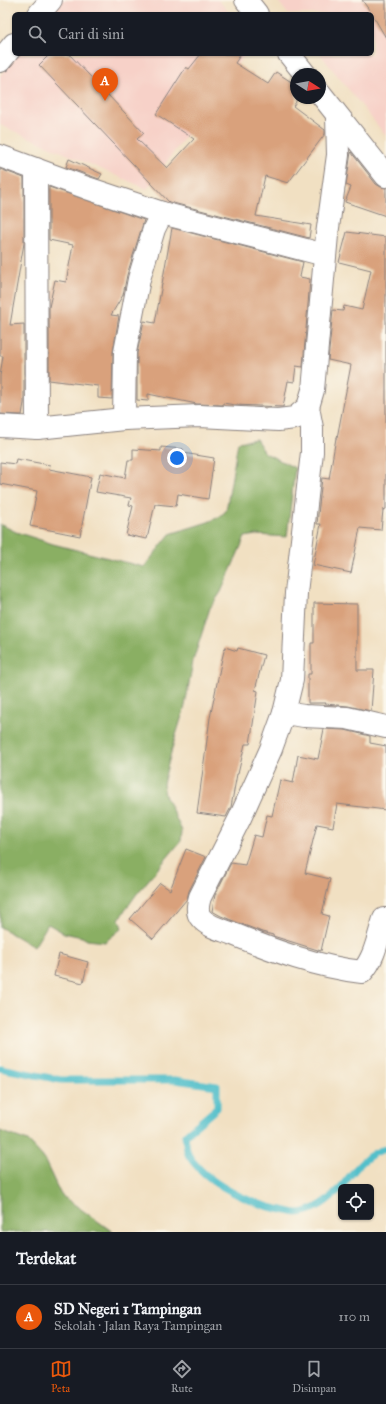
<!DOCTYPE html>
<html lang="id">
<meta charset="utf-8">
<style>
body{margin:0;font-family:"IM FELL Great Primer",serif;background:#20242c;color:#f1f3f6}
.controls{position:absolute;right:12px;bottom:12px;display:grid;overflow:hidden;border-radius:6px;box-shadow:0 1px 3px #0004}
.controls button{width:36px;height:36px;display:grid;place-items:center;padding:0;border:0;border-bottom:1px solid #363941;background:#171b24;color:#f1f3f6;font:20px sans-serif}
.compass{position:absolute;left:290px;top:68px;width:36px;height:36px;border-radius:50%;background:#171b24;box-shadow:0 1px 3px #0004;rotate:101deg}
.you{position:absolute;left:177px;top:458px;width:14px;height:14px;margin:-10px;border:3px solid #fff;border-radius:50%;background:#1a73e8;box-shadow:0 0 0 6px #1a73e833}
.badge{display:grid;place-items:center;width:26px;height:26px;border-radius:50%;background:#ea580c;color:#fff;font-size:13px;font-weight:700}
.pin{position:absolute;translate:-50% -33px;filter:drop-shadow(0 1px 2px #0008)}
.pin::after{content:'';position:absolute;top:21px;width:14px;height:12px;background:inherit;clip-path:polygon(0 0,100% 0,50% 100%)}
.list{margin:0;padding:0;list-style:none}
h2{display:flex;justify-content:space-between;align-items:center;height:52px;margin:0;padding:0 16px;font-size:17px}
h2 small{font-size:13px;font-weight:400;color:#9ea1a6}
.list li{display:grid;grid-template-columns:26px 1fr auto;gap:12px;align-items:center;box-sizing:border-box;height:64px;padding:0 16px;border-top:1px solid #363941}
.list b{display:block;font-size:15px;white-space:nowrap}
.list p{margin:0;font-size:13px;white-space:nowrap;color:#9ea1a6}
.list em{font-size:13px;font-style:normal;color:#9ea1a6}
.icon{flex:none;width:22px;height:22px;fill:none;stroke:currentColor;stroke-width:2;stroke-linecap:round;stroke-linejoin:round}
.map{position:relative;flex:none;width:386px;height:1232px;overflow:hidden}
.search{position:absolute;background:#171b24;box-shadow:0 1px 3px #0004;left:12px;right:12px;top:12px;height:44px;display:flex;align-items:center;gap:10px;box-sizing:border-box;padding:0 14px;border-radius:6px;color:#9ea1a6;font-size:15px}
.sheet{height:116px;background:#171b24}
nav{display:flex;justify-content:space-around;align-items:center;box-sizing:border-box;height:56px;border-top:1px solid #363941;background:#171b24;font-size:11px;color:#9ea1a6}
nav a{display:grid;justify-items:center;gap:2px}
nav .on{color:#ea580c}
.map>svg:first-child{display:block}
.built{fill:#f7d1c8}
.forest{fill:#8aaf64;stroke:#566850}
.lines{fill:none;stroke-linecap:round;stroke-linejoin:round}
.stream{stroke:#52bfca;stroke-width:7}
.building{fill:#d9a17b}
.minor-casing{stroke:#8a817e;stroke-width:24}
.major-casing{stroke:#8a817e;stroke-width:24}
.minor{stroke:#fff;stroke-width:22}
.major{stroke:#fff;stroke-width:22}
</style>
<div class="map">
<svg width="386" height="1232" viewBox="0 0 386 1232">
<rect width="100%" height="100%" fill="#fbf7ec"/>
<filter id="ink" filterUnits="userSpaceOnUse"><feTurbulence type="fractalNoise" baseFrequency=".025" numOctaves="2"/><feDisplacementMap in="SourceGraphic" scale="8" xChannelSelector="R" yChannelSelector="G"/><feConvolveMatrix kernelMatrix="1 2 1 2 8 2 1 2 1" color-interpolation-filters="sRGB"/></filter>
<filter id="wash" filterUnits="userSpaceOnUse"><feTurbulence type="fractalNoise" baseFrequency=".012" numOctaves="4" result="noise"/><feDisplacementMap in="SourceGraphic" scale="16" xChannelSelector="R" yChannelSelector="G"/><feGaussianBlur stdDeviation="0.9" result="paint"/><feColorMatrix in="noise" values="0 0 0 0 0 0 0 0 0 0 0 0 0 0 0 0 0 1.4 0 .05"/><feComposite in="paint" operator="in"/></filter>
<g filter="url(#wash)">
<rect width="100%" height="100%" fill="#f1e0c2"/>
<!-- built -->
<g class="built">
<polygon points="61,0 218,0 231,14 50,14"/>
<polygon points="277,0 386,0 386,136 320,54 372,54 372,14 288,14"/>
<polygon points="18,54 245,54 147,189 0,125 0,76"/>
</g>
<!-- forest -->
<g class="forest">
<polygon points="256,439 265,453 295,468 287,537 256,535 245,537 221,592 210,608 193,661 185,706 173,745 163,784 165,795 182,831 181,841 136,895 119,919 122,928 105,942 87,940 82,937 64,933 48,924 34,947 0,927 0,524 16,532 53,544 144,567 170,534 208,522 219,517 226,511 238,442"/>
<polygon points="0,1131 28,1141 43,1157 61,1195 113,1232 0,1232"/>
</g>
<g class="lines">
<!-- stream -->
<g class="stream">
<path d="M0 1068 61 1080H175L217 1086V1108L185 1135C186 1141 186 1151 189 1156 207 1184 251 1204 282 1210 287 1211 293 1213 297 1213 313 1213 331 1199 341 1187"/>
<path d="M341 1187C353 1172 366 1153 386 1149"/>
</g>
</g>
<g id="blocks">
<!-- building -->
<g class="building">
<polygon points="362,0 386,0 386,38 372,14"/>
<polygon points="50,54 69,54 144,133 137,139 167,168 194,139 156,114 186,67 189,69 201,54 241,54 235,63 268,84 276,72 296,85 296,102 293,106 325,130 325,134 288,183 265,176 256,216 311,225 309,238 169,202 39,65"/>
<polygon points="351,152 376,184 381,187 386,188 386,216 345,202 351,187 346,185"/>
<polygon points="69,159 102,174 99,179 66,167"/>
<polygon points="0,169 24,178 24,243 10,325 24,324 24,403 22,415 0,414 0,376 3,356 0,356"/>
<polygon points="49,187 144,220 127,275 123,295 111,315 119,316 113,352 112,399 98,398 98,386 49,380 49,307 55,280 66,282 73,245 49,240"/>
<polygon points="172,228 303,262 300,277 310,279 303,367 296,366 294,382 288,381 283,407 235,405 223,403 223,405 197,404 148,394 148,401 137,400 137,353 144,321 155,323"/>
<polygon points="347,232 386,237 386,509 383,510 381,530 360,528 351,573 313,565 321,524 317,524 322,478 329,479 336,438 337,438 351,365 328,360 333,310 343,311 344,306 362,310 371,270 339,262"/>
<polygon points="161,447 183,449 183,453 214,458 208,499 178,494 176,506 155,504 147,539 126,535 133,506 129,505 131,498 96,492 100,473 125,478 128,460 133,460 133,449 161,451"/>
<polygon points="16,459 50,465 49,469 91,477 80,536 30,526 37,491 0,484 0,462 15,464"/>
<polygon points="314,603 357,604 357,670 374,670 371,711 348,706 325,704 326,703 308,703 308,674 311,674 311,643 314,643"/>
<polygon points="225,647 237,651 238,648 264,655 255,690 258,691 250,744 245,744 238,774 237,774 231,807 226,817 197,813 210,718 221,663"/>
<polygon points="324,729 345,730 370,736 370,743 386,746 386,810 337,804 333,827 317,824 305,873 330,879 322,914 329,916 321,951 273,936 273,935 262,932 221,916 212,911 215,895 231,863 245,865 254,835 262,837 267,815 272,816 280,780 293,783 298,755 318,759"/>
<polygon points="186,849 206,857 189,891 187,899 153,939 130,919 160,883 170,890"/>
<polygon points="59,954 88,962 83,983 54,976"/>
</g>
</g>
</g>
<g filter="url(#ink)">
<use href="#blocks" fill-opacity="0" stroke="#8a817e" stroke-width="1"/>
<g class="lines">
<defs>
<g id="minor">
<polyline points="39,14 51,0"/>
<polyline points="0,61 14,44"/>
<polyline points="0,156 87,188 162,213 325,255"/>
<polyline points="36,169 37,428"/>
<path d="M308 407 312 428V452L296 593 292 680 284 713 271 749 240 818 200 897C198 904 196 912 201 918 208 927 223 930 233 934 274 951 318 967 362 972 375 958 378 937 384 919H386"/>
<polyline points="124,419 125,352 139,279 154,229 162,213"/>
<polyline points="0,426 37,428 124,419 200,416 278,420 295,418 308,407 313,390 327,235 338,155 337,116"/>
<polyline points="284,713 304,716 347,718 386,727"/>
</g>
<g id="major">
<polyline points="246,0 257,14"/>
<polyline points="289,54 305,74"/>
<polyline points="320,93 386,176"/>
</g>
</defs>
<!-- minor casing -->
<use href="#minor" class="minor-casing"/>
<!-- major casing -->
<use href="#major" class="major-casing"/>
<!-- minor -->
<use href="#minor" class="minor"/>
<!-- major -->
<use href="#major" class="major"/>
</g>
</g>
</svg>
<div class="controls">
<button><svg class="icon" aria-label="locate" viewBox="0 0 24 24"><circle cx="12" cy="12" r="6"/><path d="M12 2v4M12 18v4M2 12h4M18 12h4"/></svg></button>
</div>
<svg class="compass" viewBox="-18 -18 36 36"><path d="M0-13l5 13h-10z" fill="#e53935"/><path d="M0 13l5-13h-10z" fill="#9ea1a6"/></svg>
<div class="you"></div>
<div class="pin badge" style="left:105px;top:101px">A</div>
<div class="search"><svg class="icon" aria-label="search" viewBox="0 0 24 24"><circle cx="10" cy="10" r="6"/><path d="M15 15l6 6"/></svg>Cari di sini</div>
</div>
<section class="sheet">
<h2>Terdekat<small></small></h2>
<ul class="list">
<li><span class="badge">A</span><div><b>SD Negeri 1 Tampingan</b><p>Sekolah · Jalan Raya Tampingan</p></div><em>110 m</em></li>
</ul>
</section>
<nav>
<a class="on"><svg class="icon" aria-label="map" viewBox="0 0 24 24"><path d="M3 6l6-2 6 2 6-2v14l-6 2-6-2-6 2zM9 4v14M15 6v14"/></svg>Peta</a>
<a><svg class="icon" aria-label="directions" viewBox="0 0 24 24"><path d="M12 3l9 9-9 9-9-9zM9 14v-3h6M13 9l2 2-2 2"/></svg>Rute</a>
<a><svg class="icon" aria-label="saved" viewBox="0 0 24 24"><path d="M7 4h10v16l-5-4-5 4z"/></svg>Disimpan</a>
</nav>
